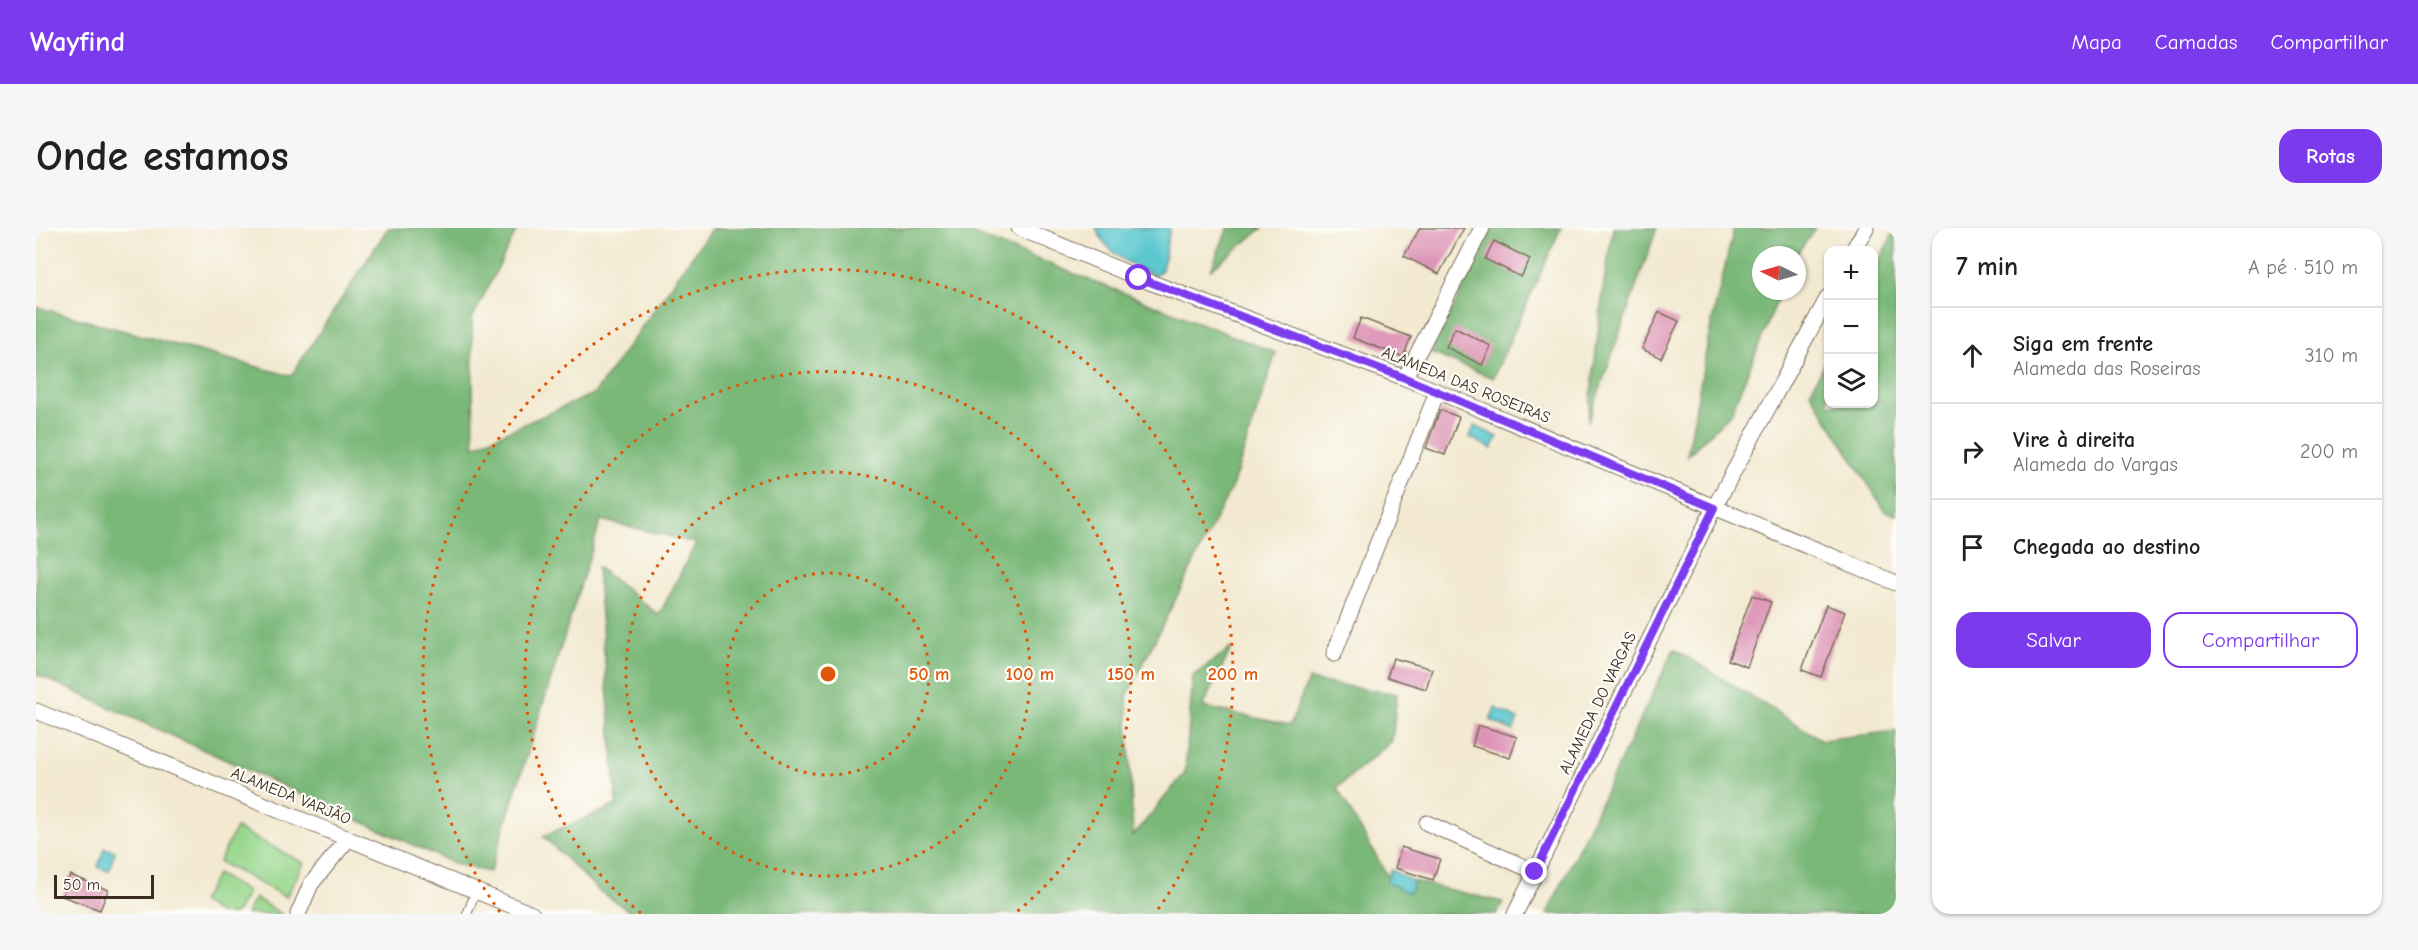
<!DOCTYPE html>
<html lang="pt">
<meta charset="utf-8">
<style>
body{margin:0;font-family:"Comic Neue",sans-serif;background:#f6f6f6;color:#202124}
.controls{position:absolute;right:18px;top:18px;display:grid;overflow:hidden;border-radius:12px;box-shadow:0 2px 4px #0004}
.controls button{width:54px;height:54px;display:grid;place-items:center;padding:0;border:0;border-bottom:2px solid #e0e0e0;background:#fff;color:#202124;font:30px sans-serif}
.compass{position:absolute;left:1716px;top:18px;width:54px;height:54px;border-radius:50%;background:#fff;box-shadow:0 2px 4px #0004;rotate:275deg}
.scale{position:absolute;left:18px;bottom:15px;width:100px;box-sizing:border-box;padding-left:6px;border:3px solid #3b2a1e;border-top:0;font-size:16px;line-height:21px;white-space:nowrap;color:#3b2a1e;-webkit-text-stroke:4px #fdfcf7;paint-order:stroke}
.stop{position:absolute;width:18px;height:18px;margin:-14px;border:4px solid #7c3aed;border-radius:50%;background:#fff}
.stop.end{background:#7c3aed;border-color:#fff;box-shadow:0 2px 6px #0008}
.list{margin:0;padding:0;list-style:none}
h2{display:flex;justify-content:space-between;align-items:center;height:78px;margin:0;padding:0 24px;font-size:26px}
h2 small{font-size:20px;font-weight:400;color:#757577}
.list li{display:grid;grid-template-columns:39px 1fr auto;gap:18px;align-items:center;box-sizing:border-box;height:96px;padding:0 24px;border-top:2px solid #e0e0e0}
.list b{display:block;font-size:22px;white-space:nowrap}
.list p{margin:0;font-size:20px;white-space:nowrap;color:#757577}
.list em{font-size:20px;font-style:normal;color:#757577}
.actions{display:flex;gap:12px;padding:18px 24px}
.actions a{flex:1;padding:14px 0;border:2px solid #7c3aed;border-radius:18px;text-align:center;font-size:21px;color:#7c3aed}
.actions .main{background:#7c3aed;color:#fff}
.icon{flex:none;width:33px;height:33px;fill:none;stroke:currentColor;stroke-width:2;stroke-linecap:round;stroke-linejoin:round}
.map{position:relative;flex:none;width:1860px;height:686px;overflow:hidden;border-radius:18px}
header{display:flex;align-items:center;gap:36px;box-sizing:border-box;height:84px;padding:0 30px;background:#7c3aed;color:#fff}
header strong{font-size:28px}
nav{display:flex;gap:33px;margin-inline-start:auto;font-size:21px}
.intro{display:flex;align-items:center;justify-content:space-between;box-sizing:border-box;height:144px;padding:0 36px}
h1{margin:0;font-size:42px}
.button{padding:15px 27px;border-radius:18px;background:#7c3aed;color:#fff;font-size:21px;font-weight:700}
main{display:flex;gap:36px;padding:0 36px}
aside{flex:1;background:#fff;border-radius:18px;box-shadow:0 2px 4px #0004}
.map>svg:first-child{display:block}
.green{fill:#98d78d;stroke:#6a8056;stroke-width:1.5}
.forest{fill:#7ab878;stroke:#5a714b;stroke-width:1.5}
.water{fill:#5bc8d0;stroke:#4b7977;stroke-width:1.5}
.building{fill:#dd93b5}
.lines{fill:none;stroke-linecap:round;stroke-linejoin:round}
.service-casing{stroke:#7b6d5c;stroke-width:10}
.minor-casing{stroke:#7b6d5c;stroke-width:17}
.service{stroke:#fff;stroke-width:8}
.minor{stroke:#fff;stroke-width:15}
.route{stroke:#7c3aed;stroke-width:8}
.ring{fill:none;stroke:#df570d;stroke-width:3;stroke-dasharray:3 6}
.labels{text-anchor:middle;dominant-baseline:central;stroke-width:4.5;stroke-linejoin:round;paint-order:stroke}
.street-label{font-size:16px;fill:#3b2a1e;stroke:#fdfcf7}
.centre{fill:#df570d;stroke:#fdfcf7;stroke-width:3}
.ring-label{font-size:18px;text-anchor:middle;font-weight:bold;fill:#df570d;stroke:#fdfcf7;stroke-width:4.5;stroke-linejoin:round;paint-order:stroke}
</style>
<header>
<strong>Wayfind</strong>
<nav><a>Mapa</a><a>Camadas</a><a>Compartilhar</a></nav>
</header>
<div class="intro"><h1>Onde estamos</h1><a class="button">Rotas</a></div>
<main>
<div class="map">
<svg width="1860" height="686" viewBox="0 0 1860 686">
<rect width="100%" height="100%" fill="#fdfcf7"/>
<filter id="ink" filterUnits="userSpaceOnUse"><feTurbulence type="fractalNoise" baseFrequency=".0167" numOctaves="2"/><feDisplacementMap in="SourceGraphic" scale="12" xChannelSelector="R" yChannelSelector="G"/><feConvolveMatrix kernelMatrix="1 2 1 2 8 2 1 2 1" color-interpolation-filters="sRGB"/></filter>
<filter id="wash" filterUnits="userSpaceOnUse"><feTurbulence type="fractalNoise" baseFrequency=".008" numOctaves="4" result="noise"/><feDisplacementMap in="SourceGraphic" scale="24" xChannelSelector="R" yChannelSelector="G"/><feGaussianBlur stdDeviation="1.35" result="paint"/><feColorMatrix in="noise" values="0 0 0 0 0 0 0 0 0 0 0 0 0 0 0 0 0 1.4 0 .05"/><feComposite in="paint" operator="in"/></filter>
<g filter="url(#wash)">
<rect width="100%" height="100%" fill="#f2e9d0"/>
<!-- green -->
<g class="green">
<polygon points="200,600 268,635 250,669 183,634"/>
<polygon points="181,646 212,664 199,686 185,686 165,674"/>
<polygon points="219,670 246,686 210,686"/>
</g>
<!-- forest -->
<g class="forest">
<polygon points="352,0 482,0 436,91 438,218 559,165 676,0 922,0 1240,125 1197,256 1091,468 1097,608 1149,545 1157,448 1196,419 1167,479 1254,497 1272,452 1361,466 1356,513 1301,560 1351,647 1467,674 1460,686 598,686 563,663 507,608 581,577 561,339 623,387 660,315 565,292 454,644 417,635 0,446 0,79 255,148"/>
<polygon points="1192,0 1227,0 1175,41"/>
<polygon points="1457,0 1525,0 1457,150 1395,125"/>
<polygon points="1577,0 1621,0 1552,194 1567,62"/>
<polygon points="1698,0 1780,0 1760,27 1725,27 1725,63 1745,63 1695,185 1651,228 1674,102"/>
<polygon points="1860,0 1860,287 1849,283 1774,164 1792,129 1792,176 1838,176 1838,42"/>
<polygon points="1638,421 1786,512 1860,503 1860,686 1511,686"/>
</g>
<!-- water -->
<g class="water">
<path d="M1060 0H1134L1126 42 1118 47C1091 35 1072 27 1060 0Z"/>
<polygon points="1439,198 1462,209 1456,221 1433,209"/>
<polygon points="1459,480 1482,491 1477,503 1454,492"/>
<polygon points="68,620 79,623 73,643 62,639"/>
<polygon points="1355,642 1378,654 1373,665 1350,654"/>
</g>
<g id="blocks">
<!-- building -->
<g class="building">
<polygon points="1384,0 1428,0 1403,46 1368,28"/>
<polygon points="1458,13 1494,31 1485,49 1449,31"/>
<polygon points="1623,84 1643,93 1625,130 1606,121"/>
<polygon points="1325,90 1375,109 1367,129 1317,110"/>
<polygon points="1419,100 1455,118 1446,137 1410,119"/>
<polygon points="1404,182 1423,189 1409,227 1390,220"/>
<polygon points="1716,367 1735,374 1711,439 1692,432"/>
<polygon points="1790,377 1809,384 1785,449 1766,442"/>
<polygon points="1357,430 1396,441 1390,461 1351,449"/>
<polygon points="1442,497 1481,509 1474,530 1436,518"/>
<polygon points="1365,619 1404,631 1397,652 1359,640"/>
<polygon points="34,647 72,662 64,682 26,668"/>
</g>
</g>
</g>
<g filter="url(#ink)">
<use href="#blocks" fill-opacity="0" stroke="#7b6d5c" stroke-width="1.5"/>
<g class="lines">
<defs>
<polyline id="service" points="431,686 440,663"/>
<g id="minor">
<polyline points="983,0 1103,50 1369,150 1860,355"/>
<polyline points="1817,22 1830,0"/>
<polyline points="1369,150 1446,0"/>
<polyline points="1298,426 1401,164"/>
<polyline points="0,483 496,686"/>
<polyline points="1391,595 1499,644"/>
<polyline points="262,686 275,656 312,611"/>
<polyline points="1479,686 1678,280 1792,69"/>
</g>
</defs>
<!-- service casing -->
<use href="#service" class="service-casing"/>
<!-- minor casing -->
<use href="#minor" class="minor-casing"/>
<!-- service -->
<use href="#service" class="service"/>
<!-- minor -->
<use href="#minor" class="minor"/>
</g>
</g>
<g class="lines" filter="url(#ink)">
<!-- route -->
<polyline class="route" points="1103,50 1369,150 1678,280 1499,644"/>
</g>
<!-- distance rings -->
<g class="ring">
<circle cx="792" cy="446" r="101"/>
<circle cx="792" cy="446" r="202"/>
<path d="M605 685A303 303 0 1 1 979 685"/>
<path d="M464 684A405 405 0 1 1 1120 684"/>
</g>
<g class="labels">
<!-- street labels -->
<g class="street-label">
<text transform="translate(1430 157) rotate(22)">ALAMEDA DAS ROSEIRAS</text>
<text transform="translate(1562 475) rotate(-64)">ALAMEDA DO VARGAS</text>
<text transform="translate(255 568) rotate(22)">ALAMEDA VARJÃO</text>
</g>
</g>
<circle cx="792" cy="446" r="9" class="centre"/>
<g class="ring-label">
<text x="893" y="452">50 m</text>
<text x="994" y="452">100 m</text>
<text x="1095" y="452">150 m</text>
<text x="1197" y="452">200 m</text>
</g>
</svg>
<div class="controls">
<button>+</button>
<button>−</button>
<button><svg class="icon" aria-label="layers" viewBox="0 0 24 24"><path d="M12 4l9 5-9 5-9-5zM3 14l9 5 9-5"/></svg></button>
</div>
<svg class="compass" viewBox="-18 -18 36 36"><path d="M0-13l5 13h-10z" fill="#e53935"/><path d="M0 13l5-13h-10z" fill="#757577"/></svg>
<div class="scale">50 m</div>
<div class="stop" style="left:1103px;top:50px"></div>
<div class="stop end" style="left:1499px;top:644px"></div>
</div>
<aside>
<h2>7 min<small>A pé · 510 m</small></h2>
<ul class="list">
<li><svg class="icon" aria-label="ahead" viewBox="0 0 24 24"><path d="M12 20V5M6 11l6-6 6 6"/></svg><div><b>Siga em frente</b><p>Alameda das Roseiras</p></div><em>310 m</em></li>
<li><svg class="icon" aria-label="right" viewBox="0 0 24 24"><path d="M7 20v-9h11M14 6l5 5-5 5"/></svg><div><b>Vire à direita</b><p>Alameda do Vargas</p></div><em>200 m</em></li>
<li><svg class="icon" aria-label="arrive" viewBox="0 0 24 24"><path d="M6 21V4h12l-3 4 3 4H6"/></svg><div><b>Chegada ao destino</b></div></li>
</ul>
<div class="actions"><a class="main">Salvar</a><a>Compartilhar</a></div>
</aside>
</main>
